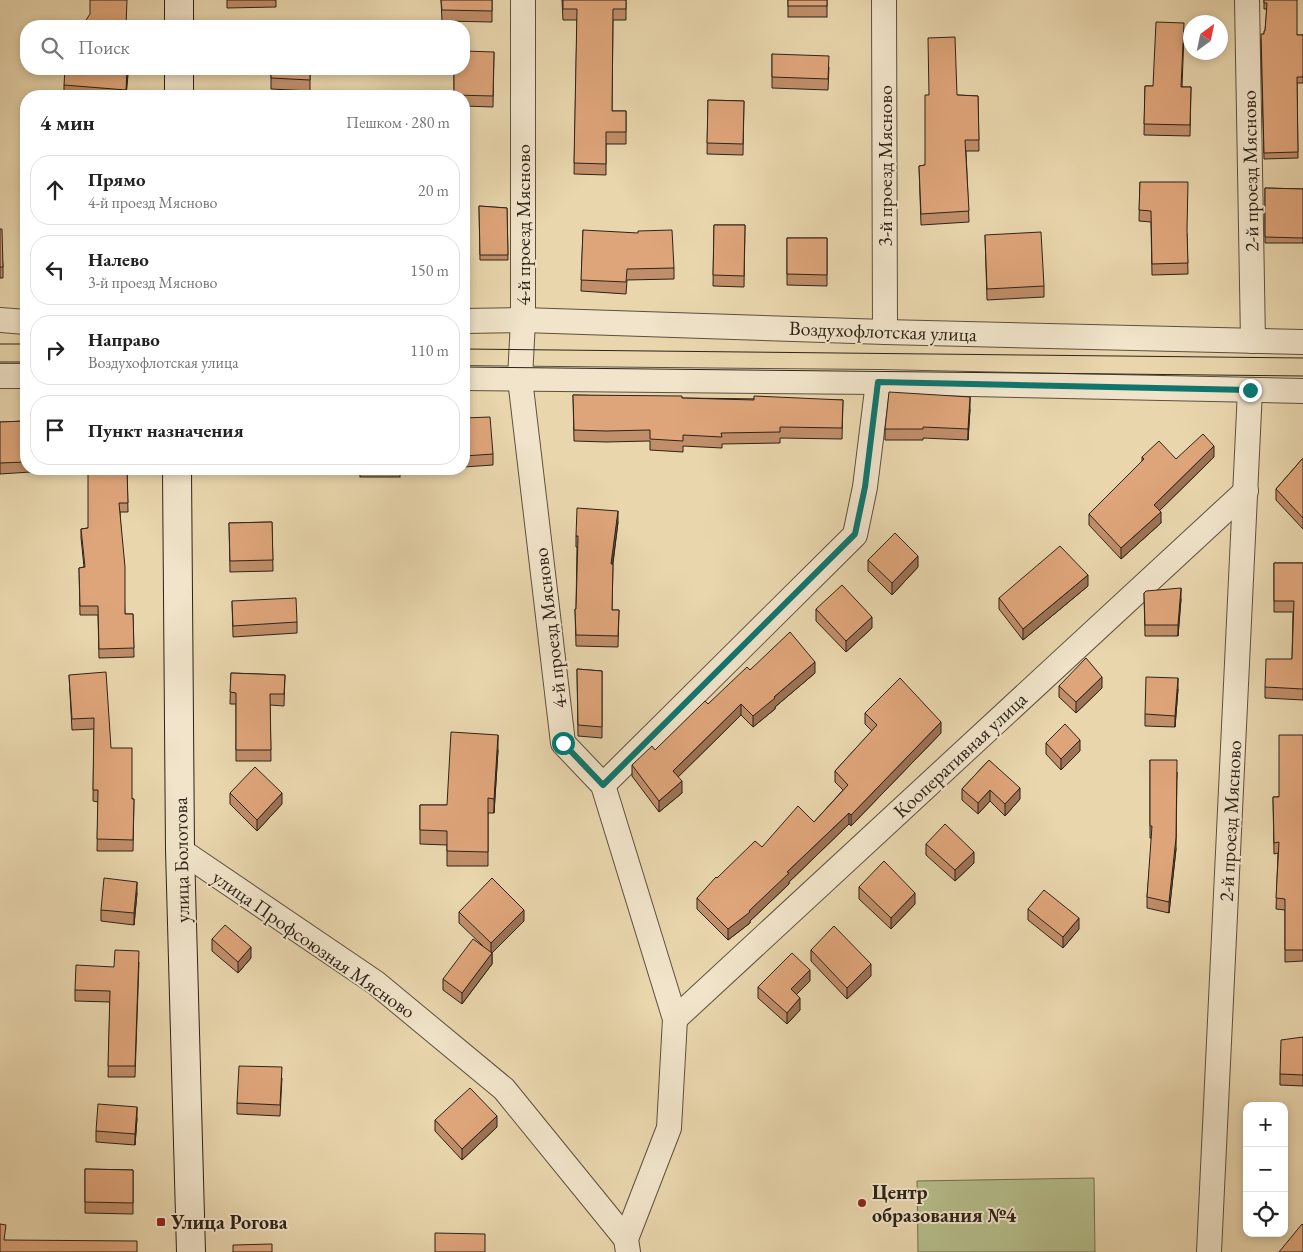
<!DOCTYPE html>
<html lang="ru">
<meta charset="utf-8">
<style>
body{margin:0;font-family:"EB Garamond",serif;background:#f6f6f6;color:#222}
.controls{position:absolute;right:15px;bottom:15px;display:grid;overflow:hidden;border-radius:10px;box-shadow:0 2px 8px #0003}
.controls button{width:45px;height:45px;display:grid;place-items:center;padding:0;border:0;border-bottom:1px solid #e0e0e0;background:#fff;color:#222;font:25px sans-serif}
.compass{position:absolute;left:1183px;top:15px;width:45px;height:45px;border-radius:50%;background:#fff;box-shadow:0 2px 8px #0003;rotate:33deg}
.stop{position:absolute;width:15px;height:15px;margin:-11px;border:4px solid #0f766e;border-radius:50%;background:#fff}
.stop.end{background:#0f766e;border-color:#fff;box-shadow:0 1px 5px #0008}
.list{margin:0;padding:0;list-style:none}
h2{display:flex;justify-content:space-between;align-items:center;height:65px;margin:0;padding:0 20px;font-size:21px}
h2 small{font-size:16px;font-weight:400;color:#767676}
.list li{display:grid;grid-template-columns:32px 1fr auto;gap:15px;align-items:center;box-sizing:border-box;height:70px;margin:0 10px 10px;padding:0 10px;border:1px solid #e0e0e0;border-radius:20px}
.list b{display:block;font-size:19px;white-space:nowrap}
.list p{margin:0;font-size:16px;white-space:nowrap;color:#767676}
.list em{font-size:16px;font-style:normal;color:#767676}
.icon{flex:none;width:28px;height:28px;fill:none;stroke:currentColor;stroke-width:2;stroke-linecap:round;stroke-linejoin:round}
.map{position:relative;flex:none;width:1303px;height:1252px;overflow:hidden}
.search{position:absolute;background:#fff;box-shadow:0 2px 8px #0003;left:20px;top:20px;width:450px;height:55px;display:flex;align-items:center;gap:12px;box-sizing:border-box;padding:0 18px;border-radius:20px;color:#767676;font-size:19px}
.panel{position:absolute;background:#fff;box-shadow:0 2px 8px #0003;left:20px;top:90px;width:450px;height:385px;border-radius:20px}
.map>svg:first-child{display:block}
.green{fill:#b5be8b;stroke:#717052}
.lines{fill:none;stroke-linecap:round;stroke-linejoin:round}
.street-casing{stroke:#5c503e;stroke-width:26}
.secondary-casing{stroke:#2d2319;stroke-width:30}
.street{stroke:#f1e4ca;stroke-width:24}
.secondary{stroke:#f1e4ca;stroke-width:28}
.tram{stroke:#2d2319;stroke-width:1}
.wall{fill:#c08e69;stroke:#2d2319}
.shaded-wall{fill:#9c7455;stroke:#2d2319}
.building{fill:#dfa57a;stroke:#2d2319}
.route{stroke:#0f766e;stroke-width:6}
.poi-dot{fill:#8f2418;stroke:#f1e4ca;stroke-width:2}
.labels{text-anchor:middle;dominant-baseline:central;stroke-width:4;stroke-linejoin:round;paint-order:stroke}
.street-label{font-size:20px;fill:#2d2319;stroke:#f1e4ca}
.poi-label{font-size:20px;font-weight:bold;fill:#2d2319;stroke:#f1e4ca;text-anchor:start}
</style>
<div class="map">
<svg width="1303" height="1252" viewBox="0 0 1303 1252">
<rect width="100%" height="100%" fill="#e9d6ad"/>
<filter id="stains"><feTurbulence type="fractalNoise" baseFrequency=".004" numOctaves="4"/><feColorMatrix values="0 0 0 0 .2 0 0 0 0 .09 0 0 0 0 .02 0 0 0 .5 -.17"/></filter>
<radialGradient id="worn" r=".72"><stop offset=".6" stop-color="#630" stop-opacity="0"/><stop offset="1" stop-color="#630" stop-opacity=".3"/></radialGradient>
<!-- green -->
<polygon class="green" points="1094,1178 1095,1252 918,1252 917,1181"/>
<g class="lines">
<defs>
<g id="street">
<polyline points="523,0 523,320 520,379 563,743 603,785 675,1019 669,1128 626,1239 628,1252"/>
<polyline points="884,0 885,332"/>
<polyline points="1247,0 1253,341"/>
<polyline points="0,320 26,322"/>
<polyline points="464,321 523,320 885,332 1303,342"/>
<polyline points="0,376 26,376"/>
<polyline points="464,378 878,382 1303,391"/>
<polyline points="603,785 855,535 865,487 878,382"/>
<polyline points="180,850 376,983 504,1089 626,1239"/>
<polyline points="675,1019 1246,491"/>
<polyline points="1209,1252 1250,390"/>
</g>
<g id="secondary">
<polyline points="179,26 179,0"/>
<polyline points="179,96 179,69"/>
<polyline points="177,469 180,850 191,1252"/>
</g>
</defs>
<!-- street casing -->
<use href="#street" class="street-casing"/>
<!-- secondary casing -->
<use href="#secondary" class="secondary-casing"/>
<!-- street -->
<use href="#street" class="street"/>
<!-- secondary -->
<use href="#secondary" class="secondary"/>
<!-- tram -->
<g class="tram">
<polyline points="0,344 26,344"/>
<polyline points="464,349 1303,358"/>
<polyline points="0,362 26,362"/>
<polyline points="464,367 1303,376"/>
</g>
</g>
<!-- wall -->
<g class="wall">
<polygon points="227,0 276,0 276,7 227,8"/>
<polygon points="441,0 492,0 492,22 442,21"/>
<polygon points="562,0 626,0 626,20 613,20 612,111 626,111 626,144 606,144 606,175 574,174 577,20 563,20"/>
<rect x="788" y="0" width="39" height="17"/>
<polygon points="1264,0 1297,35 1303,35 1303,83 1297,83 1298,158 1264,159 1261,40 1265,31 1267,9 1264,9"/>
<polygon points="1184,34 1182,87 1191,87 1190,136 1144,135 1145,86 1153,86"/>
<polygon points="494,52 493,107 464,106 464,96 454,96 454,69"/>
<polygon points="772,54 829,67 828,90 772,88"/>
<polygon points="128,69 126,96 64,96 64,85"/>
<polygon points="271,69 310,69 310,91 271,89"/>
<polygon points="957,95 978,96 979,151 966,151 969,222 921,225 919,166 925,165"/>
<polygon points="708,100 744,101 743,155 707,154"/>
<polygon points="1140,182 1187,234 1188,274 1152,275 1151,222 1139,221"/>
<polygon points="1265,188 1303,189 1303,243 1265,243"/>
<polygon points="479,206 507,208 508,260 480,260"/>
<polygon points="714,225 745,225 744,287 713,286"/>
<polygon points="0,229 3,267 3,278 0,278"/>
<polygon points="583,230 674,268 674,279 627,280 626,294 581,291"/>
<polygon points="985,235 1044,286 1044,297 987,300"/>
<polygon points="787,238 827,238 827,286 787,285"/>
<polygon points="573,395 682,398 843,400 842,439 780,438 780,443 722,444 722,448 683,446 683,452 650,450 650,441 606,442 574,441"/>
<polygon points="970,409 968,440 923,438 923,440 885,440 885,429"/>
<polygon points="464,418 493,454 493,465 464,467"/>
<polygon points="26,421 26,469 31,469 31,472 0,474 0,422"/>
<polygon points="1142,457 1176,459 1214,457 1159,511 1161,523 1121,559 1089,525 1089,514 1142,461"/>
<polygon points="1303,458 1303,529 1276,500 1276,489"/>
<polygon points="127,469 128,512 120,512 125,614 133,614 134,657 99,658 98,615 80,615 79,568 84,567 81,538 81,529 88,528"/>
<polygon points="225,469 276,469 275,473 225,472"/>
<rect x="360" y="469" width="40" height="8"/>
<polygon points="272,522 273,571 230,572 229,523"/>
<polygon points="618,522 613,564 612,610 619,610 618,647 576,646 575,609 576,609 577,547 576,547 576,536"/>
<polygon points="868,560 918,567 892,595 868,571"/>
<polygon points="1274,563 1303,563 1303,700 1265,698 1265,687 1292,659 1293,612 1274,612"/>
<polygon points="1088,586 1023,640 999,609 999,598"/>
<polygon points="1144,593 1181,599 1178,636 1145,636"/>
<polygon points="232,601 297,622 297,633 233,637"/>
<polygon points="816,609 872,628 846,652 816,621"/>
<polygon points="577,669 602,671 602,738 578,736"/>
<polygon points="750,670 815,673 775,707 775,709 753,727 741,715 678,777 682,793 659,812 632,776 632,765 655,750 708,704"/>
<polygon points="231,673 285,675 284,706 270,705 271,761 236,761 236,704 230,704"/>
<polygon points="69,675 111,748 132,799 134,799 133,851 97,851 98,802 93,801 94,729 72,730"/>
<polygon points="1059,686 1102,688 1076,713 1059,697"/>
<polygon points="1178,689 1175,727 1145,726 1145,714"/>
<polygon points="865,713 941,733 851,826 849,824 789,882 789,884 750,921 750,923 728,940 697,909 697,898 717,878 762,847 814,822 843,790 835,782 835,771 872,731 865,724"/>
<polygon points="1303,735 1303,961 1285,962 1285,910 1276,909 1278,853 1274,854 1273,797 1279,797"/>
<polygon points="1046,743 1080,751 1061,770 1046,754"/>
<polygon points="498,750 494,813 488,813 488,866 447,866 447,845 420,844 420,805 447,805"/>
<polygon points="989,760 1020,799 1005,816 990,801 978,814 962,800 962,789"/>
<polygon points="1150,760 1176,849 1169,913 1147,908 1147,897 1152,838 1150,838"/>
<polygon points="230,793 282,804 257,831 230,804"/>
<polygon points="926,844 974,863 955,881 926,855"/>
<polygon points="859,887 915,904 891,929 859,899"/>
<polygon points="137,893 134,925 101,921 101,910"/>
<polygon points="1028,909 1079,929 1063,948 1028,920"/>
<polygon points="459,912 524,921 492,953 492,964 462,1004 443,990 443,979 483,946 459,923"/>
<polygon points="212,939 251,958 238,973 212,951"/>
<polygon points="811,950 871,976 847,999 811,961"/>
<polygon points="139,962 135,1077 108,1077 110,1002 75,1001 75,990 114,967"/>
<polygon points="810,981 796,995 800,1010 787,1024 758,998 758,987"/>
<polygon points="1303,1037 1303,1086 1280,1085 1280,1074"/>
<polygon points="282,1078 280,1116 237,1114 237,1103"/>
<polygon points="137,1118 135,1145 96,1142 96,1131"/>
<polygon points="435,1120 497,1127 462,1160 435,1131"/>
<polygon points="85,1169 133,1170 133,1214 85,1213"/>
</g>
<!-- shaded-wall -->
<g class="shaded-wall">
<polygon points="127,69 128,75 126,96 126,90"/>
<polygon points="970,397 970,409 968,440 968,429"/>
<polygon points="1214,446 1214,457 1154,516 1154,505"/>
<polygon points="618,511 618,522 611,575 611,564"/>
<polygon points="1161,512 1161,523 1121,559 1121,548"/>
<polygon points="918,556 918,567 892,595 892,583"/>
<polygon points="1088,575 1088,586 1023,640 1023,629"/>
<polygon points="1181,588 1181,599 1178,636 1178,625"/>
<polygon points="872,617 872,628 846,652 846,641"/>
<polygon points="815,662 815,673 775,707 775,709 753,727 753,716 774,697"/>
<polygon points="1102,677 1102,688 1076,713 1076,702"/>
<polygon points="1178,678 1178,689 1175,727 1175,716"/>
<polygon points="741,704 741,715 673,782 673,771"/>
<polygon points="941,722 941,733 851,826 851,815"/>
<polygon points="498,735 498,750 494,813 494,799"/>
<polygon points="1080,740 1080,751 1061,770 1061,759"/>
<polygon points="1177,772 1176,849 1169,913 1169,902"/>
<polygon points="682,781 682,793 659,812 659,801"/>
<polygon points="1020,788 1020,799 1005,816 1005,804"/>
<polygon points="990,790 990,801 978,814 978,803"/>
<polygon points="282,793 282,804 257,831 257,820"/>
<polygon points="849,813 849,824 789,882 789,884 750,921 750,923 728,940 728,929 749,911 787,872"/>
<polygon points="974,852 974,863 955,881 955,870"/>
<polygon points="137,882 137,893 134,925 134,913"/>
<polygon points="915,893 915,904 891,929 891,918"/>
<polygon points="524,910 524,921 492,953 492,964 462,1004 462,993 491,954 491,943"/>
<polygon points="1079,918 1079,929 1063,948 1063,937"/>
<polygon points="251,947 251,958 238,973 238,962"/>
<polygon points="871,964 871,976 847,999 847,988"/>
<polygon points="810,970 810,981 791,1000 791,989"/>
<polygon points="800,998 800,1010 787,1024 787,1013"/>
<polygon points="137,1107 137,1118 135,1145 135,1134"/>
<polygon points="497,1116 497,1127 462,1160 462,1149"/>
</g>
<!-- building -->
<g class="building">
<polygon points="90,0 127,0 126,26 82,26 90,14"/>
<polygon points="441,0 492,0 492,11 442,10"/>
<polygon points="563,0 626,0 626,9 613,9 612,111 626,111 626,132 606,132 606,164 574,163 577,9 563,9"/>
<rect x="788" y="0" width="39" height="6"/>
<polygon points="1264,0 1297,0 1297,35 1303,35 1303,77 1297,77 1298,152 1264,153 1261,34 1264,34 1264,31 1265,31 1267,3 1264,3"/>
<polygon points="1156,22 1184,23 1181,87 1191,87 1190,125 1144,124 1145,86 1153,86"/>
<polygon points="955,37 957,95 978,96 979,140 965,140 969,211 921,214 919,166 925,165 925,95 929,95 928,38"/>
<polygon points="464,51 494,52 493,96 454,95 454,69 464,69"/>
<polygon points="772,54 829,56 828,79 772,77"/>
<polygon points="65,69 127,69 126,90 64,85"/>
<polygon points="271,69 310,69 310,80 271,78"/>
<polygon points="221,91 262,95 262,96 220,96"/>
<polygon points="708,100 744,101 743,144 707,143"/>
<polygon points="1140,182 1188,182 1187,230 1188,263 1152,264 1151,211 1139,210"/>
<polygon points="1265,188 1303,189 1303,238 1265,237"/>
<polygon points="479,206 507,208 508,255 480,255"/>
<polygon points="714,225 745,225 744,276 713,275"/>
<polygon points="0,229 2,229 3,267 0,267"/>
<polygon points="583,230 638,233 638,231 672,230 674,268 627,269 626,282 581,280"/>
<polygon points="1041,232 1044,286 987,289 985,235"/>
<polygon points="787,238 827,238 827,275 787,274"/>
<polygon points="889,392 970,397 968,429 923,427 923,429 885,429"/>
<polygon points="573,395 682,396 682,398 754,400 754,396 843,400 842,428 780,427 780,432 721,433 722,437 683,435 683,441 650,439 650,430 606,431 574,430"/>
<polygon points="490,417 493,454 464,456 464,418"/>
<polygon points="26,421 26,462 0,463 0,422"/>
<polygon points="1203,434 1214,446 1154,505 1161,512 1121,548 1089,514 1144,459 1142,457 1159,441 1176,459"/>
<polygon points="1303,458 1303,518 1276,489"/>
<polygon points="88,469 127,469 128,503 119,503 125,567 125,614 133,614 134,648 99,649 98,606 80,606 79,568 85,567 81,529 88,528"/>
<polygon points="577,508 618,511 611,564 613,564 612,610 619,610 618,636 576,635 575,609 576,609 578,536 576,536"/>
<polygon points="272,522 273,560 230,561 229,523"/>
<polygon points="895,533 918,556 892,583 868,560"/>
<polygon points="1060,546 1088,575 1023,629 999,598"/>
<polygon points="1274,563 1303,563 1303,689 1265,687 1266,659 1292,659 1294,601 1274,601"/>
<polygon points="842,585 872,617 846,641 816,609"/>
<polygon points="1181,588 1178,625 1145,625 1144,593 1146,591"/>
<polygon points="296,598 297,622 233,626 232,601"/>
<polygon points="790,632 815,662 774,697 775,698 753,716 741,704 673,771 682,781 659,801 632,765 652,746 655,750 705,701 708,704 747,667 750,670"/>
<polygon points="1086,658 1102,677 1076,702 1059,686"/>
<polygon points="577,669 602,671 602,727 578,725"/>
<polygon points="106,672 111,748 132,748 132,799 134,799 133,840 97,839 98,790 93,790 94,718 72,719 69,675"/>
<polygon points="231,673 285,675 284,694 270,694 271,750 236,750 236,693 230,692"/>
<polygon points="1146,677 1178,678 1175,716 1145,714"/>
<polygon points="900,678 941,722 851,815 849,813 787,872 789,873 749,911 750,912 728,929 697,898 716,877 717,878 755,841 762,847 798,806 814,822 848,785 835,771 877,725 865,713"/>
<polygon points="1065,724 1080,740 1061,759 1046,743"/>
<polygon points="451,732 498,735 494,799 488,798 488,852 447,851 447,831 420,830 420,805 447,805"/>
<polygon points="1279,735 1303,735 1303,950 1285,950 1285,899 1276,898 1279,842 1274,843 1273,797 1279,797"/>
<polygon points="989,760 1020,788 1005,804 990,790 978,803 962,789"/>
<polygon points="1150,760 1177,760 1176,838 1169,902 1147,897 1152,826 1150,826"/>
<polygon points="255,767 282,793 257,820 230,793"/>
<polygon points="945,824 974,852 955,870 926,844"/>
<polygon points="884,861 915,893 891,918 859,887"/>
<polygon points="104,878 137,882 134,913 101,910"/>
<polygon points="492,878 524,910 491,943 459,912"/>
<polygon points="1044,890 1079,918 1063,937 1028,909"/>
<polygon points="225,925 251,947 238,962 212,939"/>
<polygon points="834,926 871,964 847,988 811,950"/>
<polygon points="473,939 492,953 462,993 443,979"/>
<polygon points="115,950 139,951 135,1066 108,1066 110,991 75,990 76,965 114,967"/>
<polygon points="792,953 810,970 791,989 800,998 787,1013 758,987"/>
<polygon points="1303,1037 1303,1075 1280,1074 1281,1040"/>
<polygon points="239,1066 282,1067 280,1105 237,1103"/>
<polygon points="470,1088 497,1116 462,1149 435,1120"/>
<polygon points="98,1104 137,1107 135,1134 96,1131"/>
<polygon points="85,1169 133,1170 133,1203 85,1202"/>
<polygon points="0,1224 6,1225 4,1240 137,1241 137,1252 0,1252"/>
<polygon points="1302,1224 1303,1225 1303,1252 1279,1252"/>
<polygon points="435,1233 485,1234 485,1252 435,1252"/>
<polygon points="272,1244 272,1252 233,1252 233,1245"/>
</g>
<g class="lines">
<!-- route -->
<polyline class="route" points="563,743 603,785 855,534 865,487 878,382 1250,390"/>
</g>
<!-- markers -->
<g class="poi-dot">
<circle cx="862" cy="1203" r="5"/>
<rect x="156" y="1217" width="10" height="10" rx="2.5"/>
</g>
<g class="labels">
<!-- street labels -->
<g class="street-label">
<text transform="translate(885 166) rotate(-90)">3-й проезд Мясново</text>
<text transform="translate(1250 171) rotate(-91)">2-й проезд Мясново</text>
<text transform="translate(523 225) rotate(-90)">4-й проезд Мясново</text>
<text transform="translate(883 331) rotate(2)">Воздухофлотская улица</text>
<text transform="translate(550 628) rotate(-97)">4-й проезд Мясново</text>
<text transform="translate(960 755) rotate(-43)">Кооперативная улица</text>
<text transform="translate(1230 821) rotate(-87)">2-й проезд Мясново</text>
<text transform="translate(181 860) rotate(-91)">улица Болотова</text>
<text transform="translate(314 944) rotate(35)">улица Профсоюзная Мясново</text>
</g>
<!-- poi labels -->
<g class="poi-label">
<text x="872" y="1192">Центр<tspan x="872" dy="23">образования №4</tspan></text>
<text x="171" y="1222">Улица Рогова</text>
</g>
</g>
<rect width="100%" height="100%" filter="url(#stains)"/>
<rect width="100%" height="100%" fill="url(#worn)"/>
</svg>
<div class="controls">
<button>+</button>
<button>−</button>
<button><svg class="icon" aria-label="locate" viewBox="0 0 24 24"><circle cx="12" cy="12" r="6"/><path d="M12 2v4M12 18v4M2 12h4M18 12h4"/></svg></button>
</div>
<svg class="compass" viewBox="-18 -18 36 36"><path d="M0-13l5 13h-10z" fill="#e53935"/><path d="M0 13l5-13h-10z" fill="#767676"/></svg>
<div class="stop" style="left:563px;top:743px"></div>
<div class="stop end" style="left:1250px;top:390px"></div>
<div class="search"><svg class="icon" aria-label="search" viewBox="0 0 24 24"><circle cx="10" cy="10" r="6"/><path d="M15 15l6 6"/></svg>Поиск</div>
<section class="panel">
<h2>4 мин<small>Пешком · 280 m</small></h2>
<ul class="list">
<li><svg class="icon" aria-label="ahead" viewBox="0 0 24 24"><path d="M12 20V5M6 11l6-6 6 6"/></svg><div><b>Прямо</b><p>4-й проезд Мясново</p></div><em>20 m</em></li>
<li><svg class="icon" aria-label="left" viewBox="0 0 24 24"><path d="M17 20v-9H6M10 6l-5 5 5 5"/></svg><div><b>Налево</b><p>3-й проезд Мясново</p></div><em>150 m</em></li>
<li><svg class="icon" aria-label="right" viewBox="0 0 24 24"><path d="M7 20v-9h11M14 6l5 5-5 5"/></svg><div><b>Направо</b><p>Воздухофлотская улица</p></div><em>110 m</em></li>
<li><svg class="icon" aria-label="arrive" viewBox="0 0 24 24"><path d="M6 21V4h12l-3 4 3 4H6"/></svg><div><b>Пункт назначения</b></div></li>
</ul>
</section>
</div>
